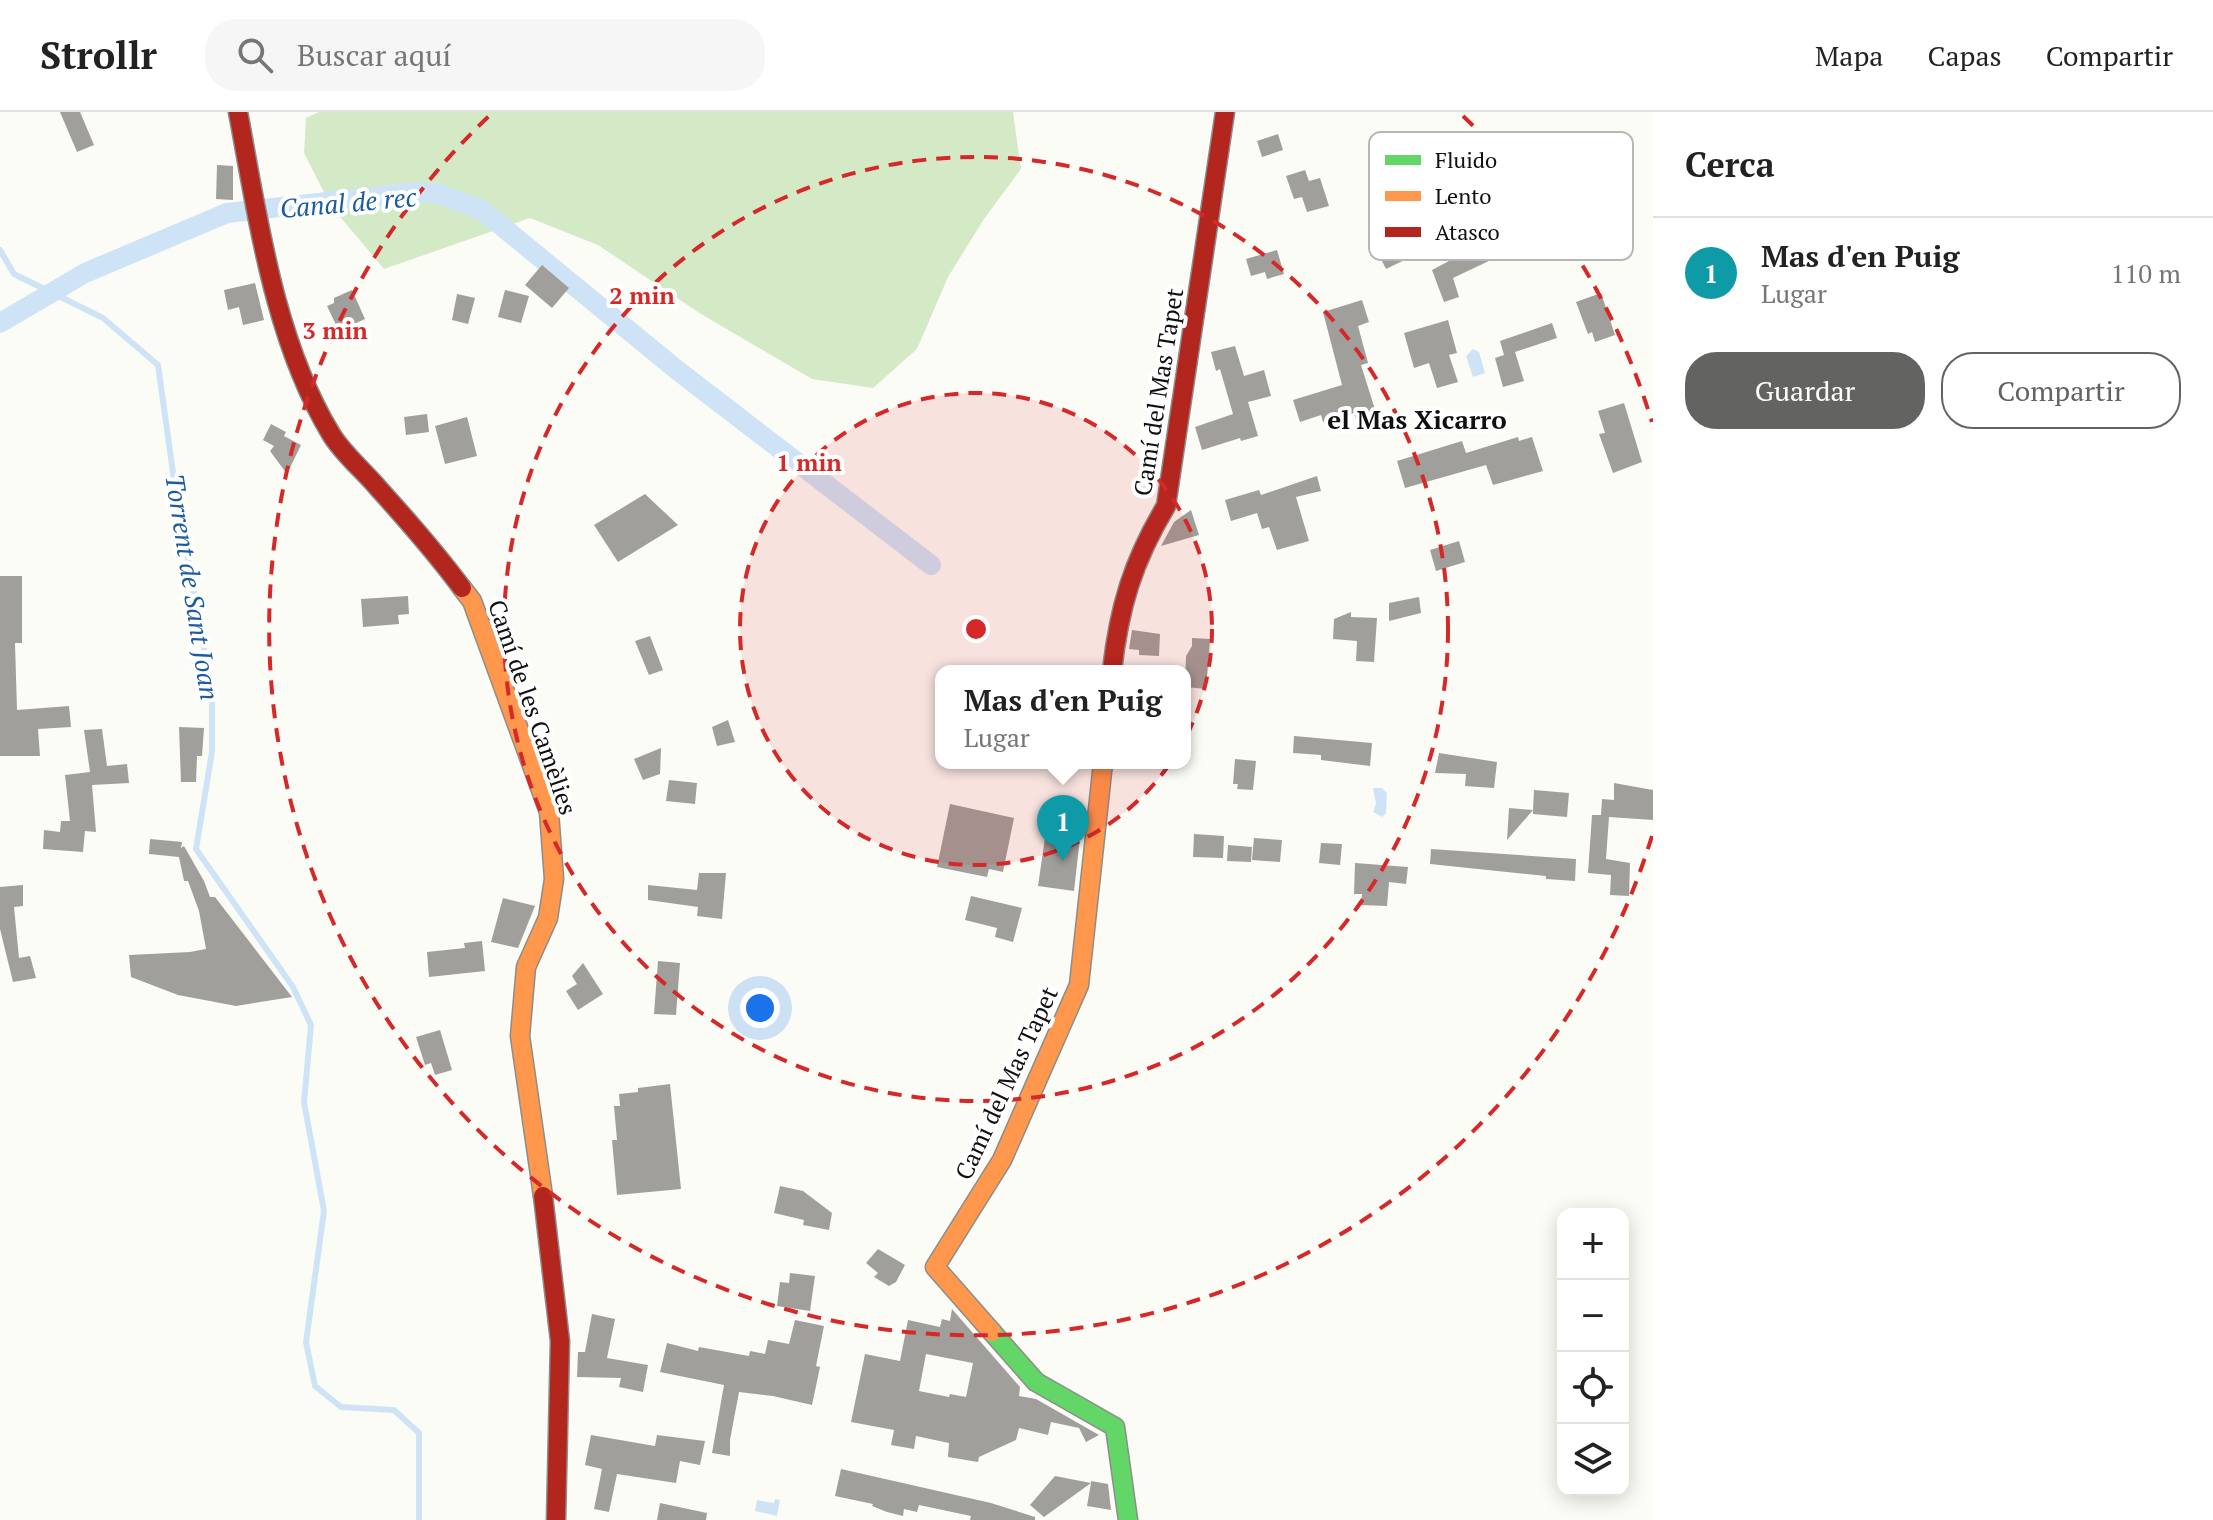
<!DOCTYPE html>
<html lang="es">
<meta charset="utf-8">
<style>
body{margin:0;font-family:"PT Serif",serif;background:#f6f6f6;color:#222}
.controls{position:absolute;right:24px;bottom:24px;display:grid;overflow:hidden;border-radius:16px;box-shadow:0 4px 20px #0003}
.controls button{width:72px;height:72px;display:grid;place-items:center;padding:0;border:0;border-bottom:2px solid #e0e0e0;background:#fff;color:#222;font:40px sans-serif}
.you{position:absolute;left:760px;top:896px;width:28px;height:28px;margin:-20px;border:6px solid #fff;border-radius:50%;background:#1a73e8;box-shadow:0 0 0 12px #1a73e833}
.badge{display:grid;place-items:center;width:52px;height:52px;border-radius:50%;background:#636361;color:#fff;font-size:26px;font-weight:700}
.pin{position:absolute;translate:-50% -66px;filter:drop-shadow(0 2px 4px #0008)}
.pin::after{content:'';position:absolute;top:42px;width:28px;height:24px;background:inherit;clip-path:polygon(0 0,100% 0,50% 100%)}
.popup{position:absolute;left:935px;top:553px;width:256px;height:104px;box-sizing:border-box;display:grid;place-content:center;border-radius:16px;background:#fff;filter:drop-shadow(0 2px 6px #0005);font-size:26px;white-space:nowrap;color:#767676}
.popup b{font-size:30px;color:#222}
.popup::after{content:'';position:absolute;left:50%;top:100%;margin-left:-16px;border:16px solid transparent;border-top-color:#fff}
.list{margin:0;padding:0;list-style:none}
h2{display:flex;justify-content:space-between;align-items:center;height:104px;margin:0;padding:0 32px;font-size:34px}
h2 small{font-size:26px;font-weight:400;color:#767676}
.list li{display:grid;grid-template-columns:52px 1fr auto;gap:24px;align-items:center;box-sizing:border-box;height:112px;padding:0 32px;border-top:2px solid #e0e0e0}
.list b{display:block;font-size:30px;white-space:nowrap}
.list p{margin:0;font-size:26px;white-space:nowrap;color:#767676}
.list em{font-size:26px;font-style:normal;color:#767676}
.actions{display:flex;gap:16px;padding:24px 32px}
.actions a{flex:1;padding:18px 0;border:2px solid #636361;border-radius:32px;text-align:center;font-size:28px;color:#636361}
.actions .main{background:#636361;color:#fff}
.icon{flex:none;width:44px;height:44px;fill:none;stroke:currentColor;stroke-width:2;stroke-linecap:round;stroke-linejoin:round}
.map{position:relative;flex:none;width:1653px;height:1408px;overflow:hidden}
header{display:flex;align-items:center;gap:48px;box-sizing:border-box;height:112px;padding:0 40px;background:#fff;border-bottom:2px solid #e0e0e0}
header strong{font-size:38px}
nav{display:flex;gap:44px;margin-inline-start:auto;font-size:28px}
.search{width:560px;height:72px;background:#f6f6f6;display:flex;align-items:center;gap:20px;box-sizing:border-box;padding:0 28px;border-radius:32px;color:#767676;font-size:30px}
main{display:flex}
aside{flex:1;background:#fff}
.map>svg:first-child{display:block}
.forest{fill:#d4e9c6}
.water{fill:#cee4f6}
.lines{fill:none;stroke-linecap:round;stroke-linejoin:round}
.stream{stroke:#cee4f6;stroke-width:6}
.canal{stroke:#cee4f6;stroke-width:20}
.building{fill:#a09f9c;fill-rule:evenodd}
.fast-casing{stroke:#8d8d8b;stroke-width:21}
.slow-casing{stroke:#8d8d8b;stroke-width:21}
.jam-casing{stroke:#8d8d8b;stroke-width:21}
.fast{stroke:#63d668;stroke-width:18}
.slow{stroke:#ff974d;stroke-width:18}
.jam{stroke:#b3261e;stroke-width:18}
.ring{fill:none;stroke:#d62828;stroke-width:4;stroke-dasharray:14 10}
.labels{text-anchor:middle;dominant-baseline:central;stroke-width:8;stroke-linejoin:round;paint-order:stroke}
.street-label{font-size:24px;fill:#101010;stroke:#fff}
.water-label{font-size:26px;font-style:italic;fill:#1c5ba0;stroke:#fff}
.neighbourhood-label{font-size:26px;font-weight:bold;fill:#101010;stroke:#fff}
.key{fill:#fff;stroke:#b7b7b7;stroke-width:2}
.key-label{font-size:22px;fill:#101010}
.centre{fill:#d62828;stroke:#fff;stroke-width:4}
.ring-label{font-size:24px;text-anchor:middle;font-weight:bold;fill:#d62828;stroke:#fff;stroke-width:8;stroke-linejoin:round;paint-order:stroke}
</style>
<header>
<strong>Strollr</strong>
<div class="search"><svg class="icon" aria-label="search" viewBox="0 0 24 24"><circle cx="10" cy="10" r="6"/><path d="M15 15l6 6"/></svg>Buscar aquí</div>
<nav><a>Mapa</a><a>Capas</a><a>Compartir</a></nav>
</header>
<main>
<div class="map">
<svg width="1653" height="1408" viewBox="0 0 1653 1408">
<rect width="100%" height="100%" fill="#fcfcf7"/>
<!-- forest -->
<polygon class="forest" points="319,0 1013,0 1021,57 984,107 948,165 917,237 873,276 812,267 701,202 598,133 530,106 384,157 331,94 304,41 306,6"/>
<!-- water -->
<g class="water">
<polygon points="1585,109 1591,133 1576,136 1575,131 1579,129 1575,111"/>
<polygon points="1473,237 1479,240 1485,261 1473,265 1466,244"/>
<polygon points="1373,676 1382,676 1387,681 1386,701 1382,705 1373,700 1376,691"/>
<polygon points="775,1387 780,1388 777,1404 755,1399 757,1388 774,1391"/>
</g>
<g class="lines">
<!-- stream -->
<polyline class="stream" points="0,138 14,162 103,206 158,253 175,375 212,581 212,640 196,737 293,875 311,913 304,990 324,1099 306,1230 315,1274 341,1295 394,1298 419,1321 419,1408"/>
<!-- canal -->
<polyline class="canal" points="0,211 85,161 227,101 417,80 437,81 482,98 677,258 931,453"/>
</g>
<!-- building -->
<g class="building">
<polygon points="60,0 80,0 94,33 77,40"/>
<polygon points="1278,22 1283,38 1262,45 1257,29"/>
<polygon points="217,53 233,54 233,88 216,87"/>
<polygon points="1305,58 1309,69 1320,66 1329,94 1307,100 1302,85 1294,87 1286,64"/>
<polygon points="1580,59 1590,81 1574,89 1572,84 1544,97 1537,78"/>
<polygon points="1467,71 1474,93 1447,106 1437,86"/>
<polygon points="1419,121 1427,137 1386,157 1378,141"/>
<polygon points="1485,130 1491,148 1453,166 1459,185 1444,190 1432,158"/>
<polygon points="1277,138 1284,162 1267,167 1265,160 1251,164 1246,147"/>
<polygon points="542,153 569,176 552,196 525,173"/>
<polygon points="255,171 264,208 243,213 239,195 228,198 224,178"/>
<polygon points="352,178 365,207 339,219 327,194 334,191 334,186"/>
<polygon points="505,178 529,184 521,211 498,205"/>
<polygon points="1601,181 1615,223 1595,230 1592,220 1588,222 1576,190"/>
<polygon points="457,182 475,186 468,212 452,208"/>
<polygon points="1362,188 1369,210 1358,214 1368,251 1361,253 1378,307 1357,313 1354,301 1323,310 1321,303 1300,310 1293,288 1342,273 1323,200"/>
<polygon points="1448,208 1457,241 1449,243 1458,270 1437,276 1429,251 1414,256 1404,221"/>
<polygon points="1552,211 1557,226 1515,240 1524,269 1503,275 1495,246 1504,243 1500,229"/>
<polygon points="1235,234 1244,264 1264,258 1271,284 1248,290 1258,324 1241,329 1240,326 1202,338 1195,315 1233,302 1220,257 1216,259 1211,240"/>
<polygon points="1624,291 1642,350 1613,361 1599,322 1605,321 1598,299"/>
<polygon points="427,302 429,320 406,323 404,305"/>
<polygon points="467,305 477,344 445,352 435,314"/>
<polygon points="271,312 286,320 284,324 301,333 287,362 270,339 274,334 263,328"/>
<polygon points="1518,325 1519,329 1532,325 1543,359 1493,373 1486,353 1405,376 1397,349 1462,329 1466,341"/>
<polygon points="1317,364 1321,379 1296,385 1309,429 1277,438 1269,415 1262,417 1257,401 1231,409 1225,388 1259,378 1261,383"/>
<polygon points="645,382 678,413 618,450 594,413"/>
<polygon points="1191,398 1199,423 1161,434 1174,410"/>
<polygon points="1459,429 1465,450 1436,459 1430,438"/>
<polygon points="0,464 22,464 22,531 15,531 17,598 69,594 71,615 38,617 40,644 0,644"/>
<polygon points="408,484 409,502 398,503 399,512 363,515 361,487"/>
<polygon points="1419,485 1421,501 1389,509 1389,491"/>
<polygon points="1351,500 1351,505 1377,506 1374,550 1356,549 1357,529 1333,527 1334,507"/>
<polygon points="1132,518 1160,522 1159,544 1139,543 1139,538 1129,537"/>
<polygon points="650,524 663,558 649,563 635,529"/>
<polygon points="1192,526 1210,527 1206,577 1185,575 1186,544 1192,534"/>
<polygon points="728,608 735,630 717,634 712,615"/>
<polygon points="179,615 204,616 202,644 197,644 196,670 181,670"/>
<polygon points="102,617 107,654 127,652 129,671 92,673 96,720 85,719 83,740 43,737 44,718 60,720 61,709 70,709 65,663 90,660 84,618"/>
<polygon points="1294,624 1372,631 1370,654 1321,648 1321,643 1293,641"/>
<polygon points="661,636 660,662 643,668 634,647"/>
<polygon points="1439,641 1497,650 1494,676 1465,674 1466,662 1435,661"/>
<polygon points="1235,647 1256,649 1253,678 1237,677 1238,672 1233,672"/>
<polygon points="669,668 697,671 695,692 666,689"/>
<polygon points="1614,671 1653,678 1653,708 1609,705 1606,747 1630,751 1629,784 1610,783 1611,763 1588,761 1592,703 1601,703 1602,687 1614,688"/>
<polygon points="1534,678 1569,681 1567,705 1533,702 1533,698 1507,728 1509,696 1533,698"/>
<polygon points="950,692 1014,706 1003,760 989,757 987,765 937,755"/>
<polygon points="1047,712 1081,717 1074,779 1038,774"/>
<polygon points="1194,722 1224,724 1223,746 1193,745"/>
<polygon points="1254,726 1282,728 1280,750 1252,748"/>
<polygon points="150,727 182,730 181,736 184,734 204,769 210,785 215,785 292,885 236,894 178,883 131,865 129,843 190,840 206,837 199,799 188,769 184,769 179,745 149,742"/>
<polygon points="1321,731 1342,732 1340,753 1319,751"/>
<polygon points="1228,733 1252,735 1251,750 1227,749"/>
<polygon points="1431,737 1576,747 1575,769 1546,767 1546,764 1430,752"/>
<polygon points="1355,751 1408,755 1406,772 1389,770 1387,794 1361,793 1362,782 1354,782"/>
<polygon points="699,761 726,761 722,807 697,804 698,795 648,788 648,773 697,778"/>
<polygon points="23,773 23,794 14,795 19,846 30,844 36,866 13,870 0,817 0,775"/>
<polygon points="971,784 1022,796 1013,830 995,825 997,816 965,808"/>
<polygon points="503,786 535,794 518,836 491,830"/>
<polygon points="482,829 485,859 429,865 427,840 465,836 464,831"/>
<polygon points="658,849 680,851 676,903 654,902"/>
<polygon points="583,851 603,882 578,898 566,879 577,872 572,864"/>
<polygon points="440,918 452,958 435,963 431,951 425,953 416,925"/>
<polygon points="670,972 681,1077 617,1083 612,1028 617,1028 614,994 620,994 619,982 638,980 638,976"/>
<polygon points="780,1074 803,1079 832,1101 829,1118 803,1113 804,1108 774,1101"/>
<polygon points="878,1137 905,1153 896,1170 889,1174 874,1165 878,1161 866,1151"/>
<polygon points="790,1161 815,1164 810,1199 777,1194 780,1170 789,1171"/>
<path d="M952 1197 1020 1275 1019 1284 1036 1287 1099 1323 1086 1330 1079 1316 1051 1310 1048 1323 1019 1316 1016 1328 979 1345 978 1350 948 1345 949 1331 916 1324 914 1337 891 1333 894 1318 851 1310 865 1242 900 1249 908 1208 940 1215 942 1207 950 1209ZM926 1242 973 1251 966 1285 950 1282 949 1285 919 1279Z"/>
<polygon points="592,1202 615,1207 607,1246 648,1253 643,1280 619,1275 621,1266 577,1265 578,1240 585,1240"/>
<polygon points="795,1208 824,1214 816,1254 820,1255 812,1293 773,1284 739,1280 730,1328 730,1344 712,1341 724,1273 660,1260 667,1231 698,1239 699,1235 749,1244 750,1239 765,1242 768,1228 789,1232"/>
<polygon points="591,1323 655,1334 657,1323 705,1329 700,1353 680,1349 676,1371 617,1362 609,1400 594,1397 602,1357 585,1353"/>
<polygon points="841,1357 991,1391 1035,1405 1035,1408 970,1408 971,1404 919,1393 917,1400 904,1397 903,1404 887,1400 872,1394 873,1392 835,1384"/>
<polygon points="1055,1364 1091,1371 1091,1369 1108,1372 1111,1398 1087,1394 1091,1371 1044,1405 1030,1393"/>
<polygon points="660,1391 707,1401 706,1408 657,1408"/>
</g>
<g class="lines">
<defs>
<polyline id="fast" points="992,1220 1036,1270 1115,1315 1128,1408"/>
<g id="slow">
<polyline points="462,476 472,489 549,700 554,767 548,806 526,855 520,924 543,1084"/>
<polyline points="992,1220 935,1155 1002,1048 1079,873 1103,651"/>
</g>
<g id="jam">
<path d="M238 0C258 106 274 228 331 322 343 342 364 359 379 377 408 409 436 441 462 476"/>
<path d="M1112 559C1119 495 1133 449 1166 394L1225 0"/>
<polyline points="543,1084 560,1229 556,1408"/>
</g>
</defs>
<!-- fast casing -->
<use href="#fast" class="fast-casing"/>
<!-- slow casing -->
<use href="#slow" class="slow-casing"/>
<!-- jam casing -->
<use href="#jam" class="jam-casing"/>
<!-- fast -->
<use href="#fast" class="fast"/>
<!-- slow -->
<use href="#slow" class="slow"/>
<!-- jam -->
<use href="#jam" class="jam"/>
</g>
<!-- distance rings -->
<circle cx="976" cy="517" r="236" fill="#d62828" fill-opacity=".12"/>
<g class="ring">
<circle cx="976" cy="517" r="236"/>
<circle cx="976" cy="517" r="472"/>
<path d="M1652 724A707 707 0 1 1 489 4M1463 4A707 707 0 0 1 1652 310"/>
</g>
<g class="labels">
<!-- street labels -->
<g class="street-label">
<text transform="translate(1158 280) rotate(-81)">Camí del Mas Tapet</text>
<text transform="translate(533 595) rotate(71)">Camí de les Camèlies</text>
<text transform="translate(1006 971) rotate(-65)">Camí del Mas Tapet</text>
</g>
<!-- water labels -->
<g class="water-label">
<text transform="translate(348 90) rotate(-5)">Canal de rec</text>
<text transform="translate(193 475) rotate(81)">Torrent de Sant Joan</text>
</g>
<!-- neighbourhood labels -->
<g class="neighbourhood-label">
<text x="1417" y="307">el Mas Xicarro</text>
</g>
</g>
<!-- legend -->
<rect x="1369" y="20" width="264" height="128" rx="12" class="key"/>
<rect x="1385" y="43" width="36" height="10" fill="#63d668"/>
<rect x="1385" y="79" width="36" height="10" fill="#ff974d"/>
<rect x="1385" y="115" width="36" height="10" fill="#b3261e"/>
<g class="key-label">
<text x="1435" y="56">Fluido</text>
<text x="1435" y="92">Lento</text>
<text x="1435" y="128">Atasco</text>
</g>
<circle cx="976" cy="517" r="12" class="centre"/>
<g class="ring-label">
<text x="642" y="192">2 min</text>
<text x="335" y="227">3 min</text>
<text x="809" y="359">1 min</text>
</g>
</svg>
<div class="controls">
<button>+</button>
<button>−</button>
<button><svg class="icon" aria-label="locate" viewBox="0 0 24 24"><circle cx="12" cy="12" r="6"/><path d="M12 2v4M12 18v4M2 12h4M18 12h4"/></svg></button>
<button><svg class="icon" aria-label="layers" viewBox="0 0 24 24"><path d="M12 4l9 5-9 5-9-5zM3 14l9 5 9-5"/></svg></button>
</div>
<div class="you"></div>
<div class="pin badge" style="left:1063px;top:749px;background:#0f9aa8">1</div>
<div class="popup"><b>Mas d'en Puig</b>Lugar</div>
</div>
<aside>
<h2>Cerca<small></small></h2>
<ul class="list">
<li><span class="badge" style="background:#0f9aa8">1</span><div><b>Mas d'en Puig</b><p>Lugar</p></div><em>110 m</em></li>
</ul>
<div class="actions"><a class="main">Guardar</a><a>Compartir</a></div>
</aside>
</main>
